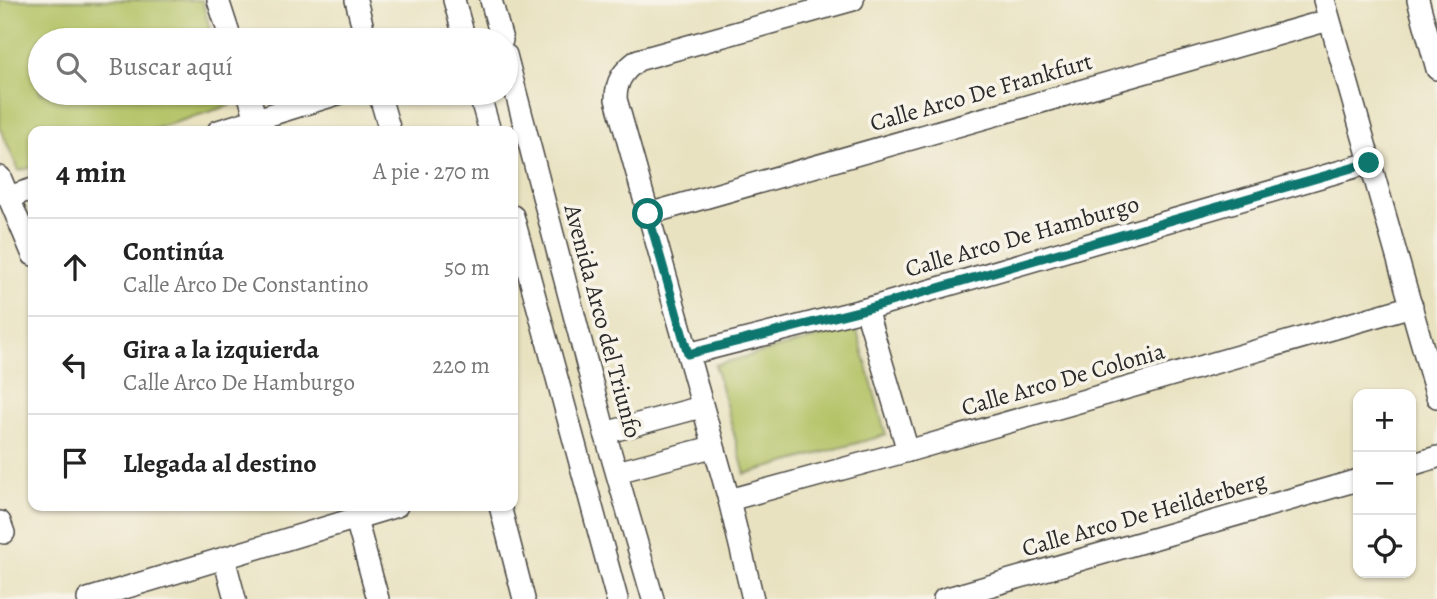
<!DOCTYPE html>
<html lang="es">
<meta charset="utf-8">
<style>
body{margin:0;font-family:Alegreya,serif;background:#f6f6f6;color:#222}
.controls{position:absolute;right:21px;bottom:21px;display:grid;overflow:hidden;border-radius:14px;box-shadow:0 2px 5px #0004}
.controls button{width:63px;height:63px;display:grid;place-items:center;padding:0;border:0;border-bottom:2px solid #e0e0e0;background:#fff;color:#222;font:35px sans-serif}
.stop{position:absolute;width:21px;height:21px;margin:-16px;border:5px solid #0f766e;border-radius:50%;background:#fff}
.stop.end{background:#0f766e;border-color:#fff;box-shadow:0 2px 7px #0008}
.list{margin:0;padding:0;list-style:none}
h2{display:flex;justify-content:space-between;align-items:center;height:91px;margin:0;padding:0 28px;font-size:30px}
h2 small{font-size:23px;font-weight:400;color:#767676}
.list li{display:grid;grid-template-columns:46px 1fr auto;gap:21px;align-items:center;box-sizing:border-box;height:98px;padding:0 28px;border-top:2px solid #e0e0e0}
.list b{display:block;font-size:26px;white-space:nowrap}
.list p{margin:0;font-size:23px;white-space:nowrap;color:#767676}
.list em{font-size:23px;font-style:normal;color:#767676}
.icon{flex:none;width:38px;height:38px;fill:none;stroke:currentColor;stroke-width:2;stroke-linecap:round;stroke-linejoin:round}
.map{position:relative;flex:none;width:1437px;height:599px;overflow:hidden}
.search{position:absolute;background:#fff;box-shadow:0 2px 5px #0004;left:28px;top:28px;width:490px;height:77px;display:flex;align-items:center;gap:18px;box-sizing:border-box;padding:0 24px;border-radius:38px;color:#767676;font-size:26px}
.panel{position:absolute;background:#fff;box-shadow:0 2px 5px #0004;left:28px;top:126px;width:490px;height:385px;border-radius:14px}
.map>svg:first-child{display:block}
.green{fill:#b3c265;stroke:#6f7648;stroke-width:2}
.lines{fill:none;stroke-linecap:round;stroke-linejoin:round}
.minor-casing{stroke:#484642;stroke-width:24}
.minor{stroke:#fff;stroke-width:21}
.route{stroke:#0f766e;stroke-width:9}
.labels{text-anchor:middle;dominant-baseline:central;stroke-width:7;stroke-linejoin:round;paint-order:stroke}
.street-label{font-size:24px;fill:#2b2b2b;stroke:#f7f3e8}
</style>
<div class="map">
<svg width="1437" height="599" viewBox="0 0 1437 599">
<rect width="100%" height="100%" fill="#f7f3e8"/>
<filter id="ink" filterUnits="userSpaceOnUse"><feTurbulence type="fractalNoise" baseFrequency=".0143" numOctaves="2"/><feDisplacementMap in="SourceGraphic" scale="14" xChannelSelector="R" yChannelSelector="G"/><feConvolveMatrix kernelMatrix="1 2 1 2 8 2 1 2 1" color-interpolation-filters="sRGB"/></filter>
<filter id="wash" filterUnits="userSpaceOnUse"><feTurbulence type="fractalNoise" baseFrequency=".00686" numOctaves="4" result="noise"/><feDisplacementMap in="SourceGraphic" scale="28" xChannelSelector="R" yChannelSelector="G"/><feGaussianBlur stdDeviation="1.57" result="paint"/><feColorMatrix in="noise" values="0 0 0 0 0 0 0 0 0 0 0 0 0 0 0 0 0 1.4 0 .05"/><feComposite in="paint" operator="in"/></filter>
<g filter="url(#wash)">
<rect width="100%" height="100%" fill="#e9e2c1"/>
<!-- green -->
<g class="green">
<polygon points="0,0 202,0 213,40 40,40 40,93 227,93 231,105 148,131 33,131 33,167 19,171 0,128"/>
<polygon points="856,327 886,435 745,474 715,365"/>
</g>
</g>
<g filter="url(#ink)">
<g class="lines">
<defs>
<g id="minor">
<polyline points="218,0 231,40"/>
<polyline points="356,0 366,40"/>
<polyline points="454,0 465,40"/>
<polyline points="491,0 502,40"/>
<polyline points="1324,0 1437,397"/>
<polyline points="1418,0 1437,69"/>
<polyline points="506,55 605,433 653,599"/>
<polyline points="248,93 256,119"/>
<polyline points="379,93 390,131"/>
<polyline points="479,93 490,131"/>
<polyline points="218,131 341,93"/>
<polyline points="0,177 33,255"/>
<polyline points="8,197 33,189"/>
<polyline points="648,214 1329,20"/>
<polyline points="513,216 617,599"/>
<polyline points="866,309 908,451"/>
<polyline points="688,354 866,309 1369,163"/>
<polyline points="605,433 701,407"/>
<polyline points="1411,465 1437,457"/>
<polyline points="617,472 712,447"/>
<polyline points="729,500 908,451 1412,306"/>
<polyline points="500,506 524,599"/>
<polyline points="356,519 378,599"/>
<polyline points="0,522 4,533"/>
<polyline points="224,558 235,599"/>
<polyline points="88,599 397,506"/>
<path d="M753 599 729 500 616 99C616 81 623 71 638 60L853 0"/>
<polyline points="944,599 1358,480"/>
</g>
</defs>
<!-- minor casing -->
<use href="#minor" class="minor-casing"/>
<!-- minor -->
<use href="#minor" class="minor"/>
</g>
</g>
<g class="lines" filter="url(#ink)">
<!-- route -->
<polyline class="route" points="648,214 688,354 866,309 1369,163"/>
</g>
<g class="labels">
<!-- street labels -->
<g class="street-label">
<text transform="translate(981 92) rotate(-16)">Calle Arco De Frankfurt</text>
<text transform="translate(1022 236) rotate(-16)">Calle Arco De Hamburgo</text>
<text transform="translate(603 321) rotate(75)">Avenida Arco del Triunfo</text>
<text transform="translate(1063 379) rotate(-16)">Calle Arco De Colonia</text>
<text transform="translate(1144 514) rotate(-16)">Calle Arco De Heilderberg</text>
</g>
</g>
</svg>
<div class="controls">
<button>+</button>
<button>−</button>
<button><svg class="icon" aria-label="locate" viewBox="0 0 24 24"><circle cx="12" cy="12" r="6"/><path d="M12 2v4M12 18v4M2 12h4M18 12h4"/></svg></button>
</div>
<div class="stop" style="left:648px;top:214px"></div>
<div class="stop end" style="left:1369px;top:163px"></div>
<div class="search"><svg class="icon" aria-label="search" viewBox="0 0 24 24"><circle cx="10" cy="10" r="6"/><path d="M15 15l6 6"/></svg>Buscar aquí</div>
<section class="panel">
<h2>4 min<small>A pie · 270 m</small></h2>
<ul class="list">
<li><svg class="icon" aria-label="ahead" viewBox="0 0 24 24"><path d="M12 20V5M6 11l6-6 6 6"/></svg><div><b>Continúa</b><p>Calle Arco De Constantino</p></div><em>50 m</em></li>
<li><svg class="icon" aria-label="left" viewBox="0 0 24 24"><path d="M17 20v-9H6M10 6l-5 5 5 5"/></svg><div><b>Gira a la izquierda</b><p>Calle Arco De Hamburgo</p></div><em>220 m</em></li>
<li><svg class="icon" aria-label="arrive" viewBox="0 0 24 24"><path d="M6 21V4h12l-3 4 3 4H6"/></svg><div><b>Llegada al destino</b></div></li>
</ul>
</section>
</div>
